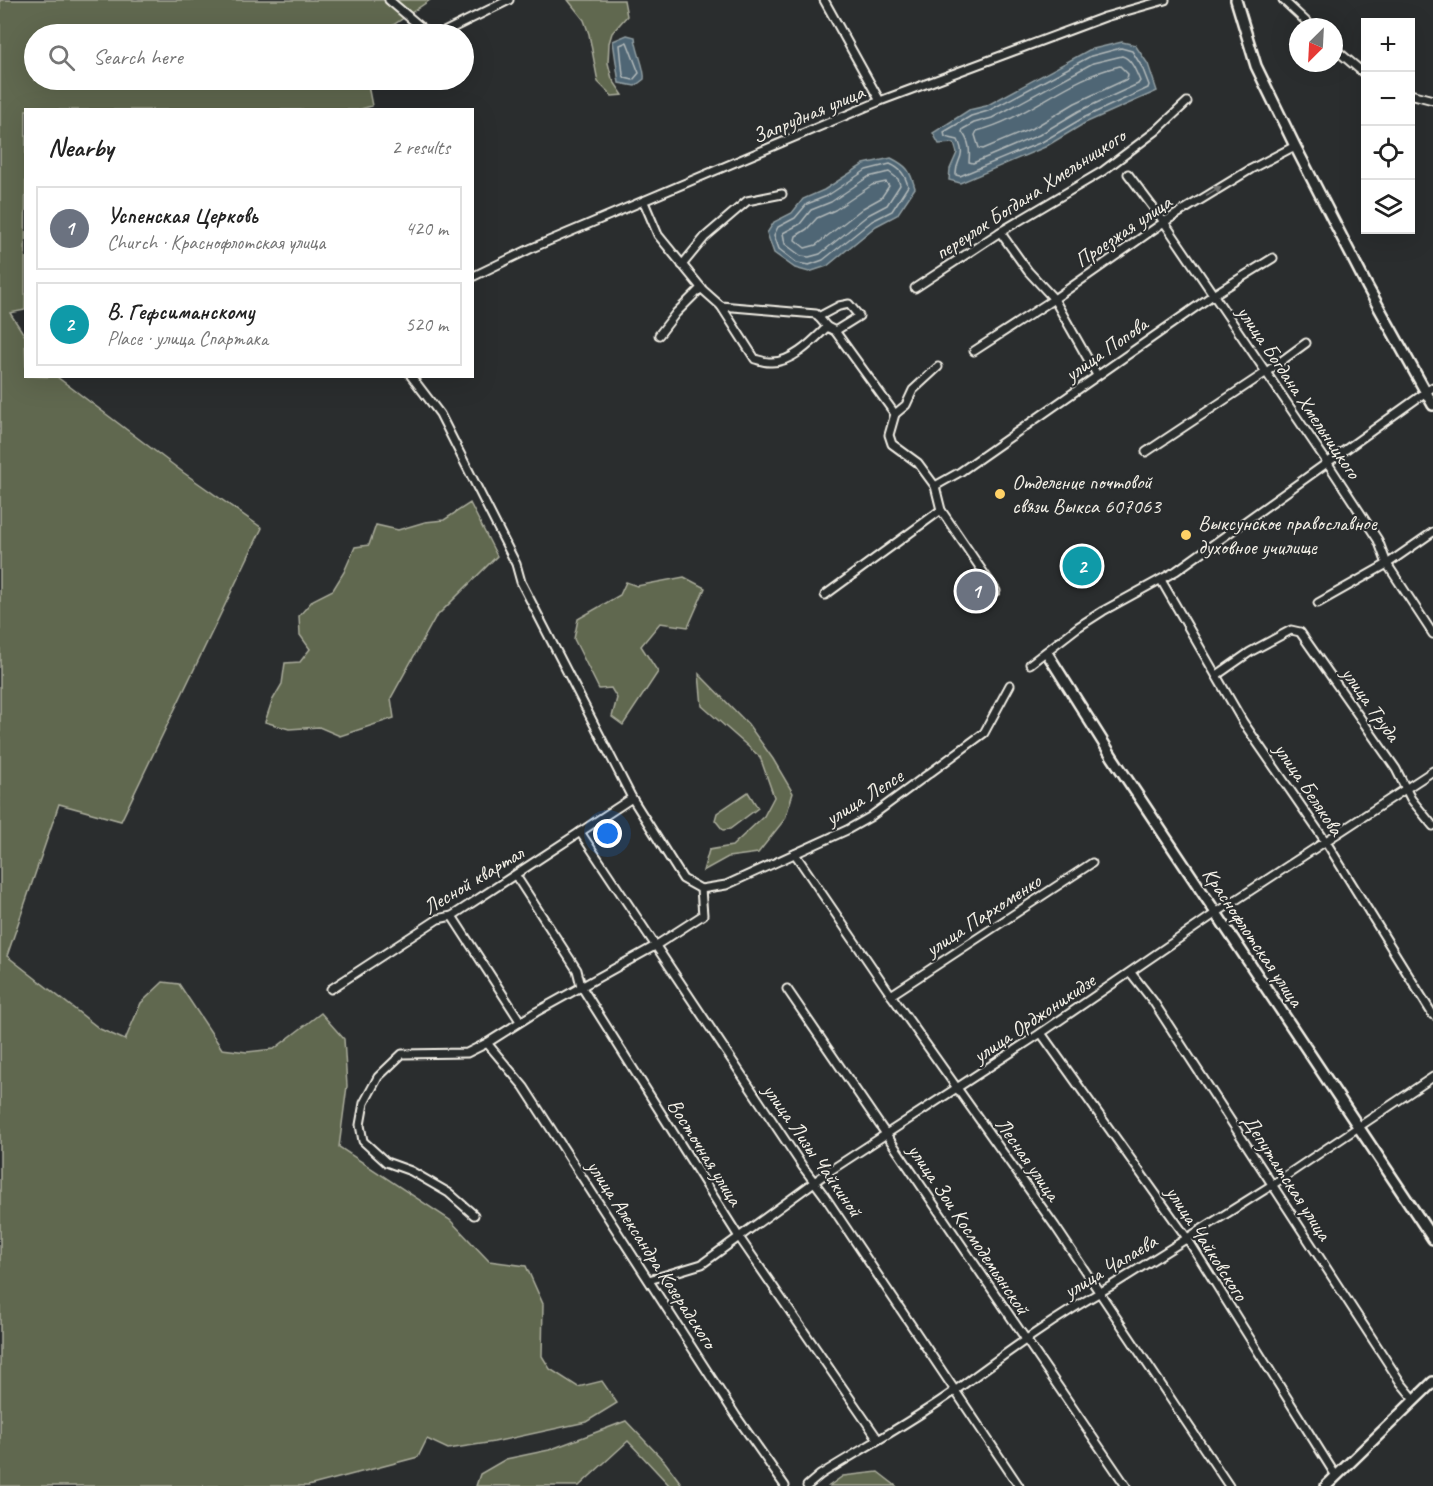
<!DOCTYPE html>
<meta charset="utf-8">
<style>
body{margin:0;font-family:Caveat,sans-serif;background:#f6f6f6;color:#222}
.controls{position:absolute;right:18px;top:18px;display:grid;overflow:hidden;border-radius:0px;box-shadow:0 6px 24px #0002}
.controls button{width:54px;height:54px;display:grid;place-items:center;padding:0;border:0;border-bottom:2px solid #e0e0e0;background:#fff;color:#222;font:30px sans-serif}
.compass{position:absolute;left:1289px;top:18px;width:54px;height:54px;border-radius:50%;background:#fff;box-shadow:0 6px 24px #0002;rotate:204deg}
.you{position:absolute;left:608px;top:834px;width:21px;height:21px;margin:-15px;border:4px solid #fff;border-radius:50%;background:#1a73e8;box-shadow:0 0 0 9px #1a73e833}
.badge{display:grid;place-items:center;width:39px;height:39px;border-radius:50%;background:#857141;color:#fff;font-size:20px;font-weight:700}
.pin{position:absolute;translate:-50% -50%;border:3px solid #fff;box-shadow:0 2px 6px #0006}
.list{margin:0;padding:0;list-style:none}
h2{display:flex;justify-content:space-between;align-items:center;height:78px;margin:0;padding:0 24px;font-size:26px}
h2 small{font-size:20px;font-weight:400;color:#767676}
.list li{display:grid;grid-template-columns:39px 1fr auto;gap:18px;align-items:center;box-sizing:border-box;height:84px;margin:0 12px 12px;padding:0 12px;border:2px solid #e0e0e0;border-radius:0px}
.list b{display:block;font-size:22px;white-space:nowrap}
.list p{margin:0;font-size:20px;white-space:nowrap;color:#767676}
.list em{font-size:20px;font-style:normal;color:#767676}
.icon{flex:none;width:33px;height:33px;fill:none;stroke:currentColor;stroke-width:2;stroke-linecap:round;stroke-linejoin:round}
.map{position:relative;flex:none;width:1433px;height:1486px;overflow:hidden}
.search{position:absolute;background:#fff;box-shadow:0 6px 24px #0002;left:24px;top:24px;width:450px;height:66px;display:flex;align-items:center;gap:15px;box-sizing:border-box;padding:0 21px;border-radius:33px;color:#767676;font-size:22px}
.panel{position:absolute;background:#fff;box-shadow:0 6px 24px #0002;left:24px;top:108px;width:450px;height:270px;border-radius:0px}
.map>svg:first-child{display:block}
.green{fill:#61684f;stroke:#aaac9c;stroke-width:1.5}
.water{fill:#4f6674;stroke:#919ea2;stroke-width:1.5}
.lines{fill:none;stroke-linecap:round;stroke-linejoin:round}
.shore{stroke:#b2b9ba;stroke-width:1.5}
.minor-casing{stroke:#f4f1e8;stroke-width:11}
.tertiary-casing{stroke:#f4f1e8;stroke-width:14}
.minor{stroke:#2a2d2e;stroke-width:7}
.tertiary{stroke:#2a2d2e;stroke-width:9}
.oneway{fill:#71726f}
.poi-dot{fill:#ffd166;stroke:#2a2d2e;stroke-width:2}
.labels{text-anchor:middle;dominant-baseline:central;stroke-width:4.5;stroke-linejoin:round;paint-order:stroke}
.street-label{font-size:21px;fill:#f4f1e8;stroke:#2a2d2e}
.poi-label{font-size:21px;fill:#f4f1e8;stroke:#2a2d2e;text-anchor:start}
</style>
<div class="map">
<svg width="1433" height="1486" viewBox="0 0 1433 1486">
<rect width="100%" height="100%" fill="#2a2d2e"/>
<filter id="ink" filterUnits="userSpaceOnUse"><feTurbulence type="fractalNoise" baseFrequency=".0167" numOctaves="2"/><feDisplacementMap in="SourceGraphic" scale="12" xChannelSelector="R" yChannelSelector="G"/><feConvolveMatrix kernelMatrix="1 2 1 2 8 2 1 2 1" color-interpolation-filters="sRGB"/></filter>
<g filter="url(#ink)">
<!-- green -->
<g class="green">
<polygon points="0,0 430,0 380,34 34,34 34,80 367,80 372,106 357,110 26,110 25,310 10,313 25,336 26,376 57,377 184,473 262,528 121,821 59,804 7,956 100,1029 125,1040 141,1003 163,982 179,984 222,1049 247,1052 274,1049 321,1013 344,1039 347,1086 339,1147 450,1220 489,1261 526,1266 543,1304 542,1356 550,1369 578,1387 602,1381 617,1403 586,1422 494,1442 448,1449 427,1439 418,1457 308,1486 0,1486"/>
<polygon points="568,0 624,0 627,16 612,33 609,43 608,63 612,79 623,95 612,96 598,82 589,34 584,20"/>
<polygon points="470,503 497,556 435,618 391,698 394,718 340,736 319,727 289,729 265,722 272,701 282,684 285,663 300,662 310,649 300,635 299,616 313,600 333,590 344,572 355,547 369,545 376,525 398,530 425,522 444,520"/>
<polygon points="684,577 705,588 688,627 660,623 641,646 658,672 623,725 612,717 617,698 611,688 599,689 574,639 578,619 620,595 626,582 637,586"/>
<polygon points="699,674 748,724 773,759 793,793 785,819 758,853 728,857 703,871 709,850 732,846 764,816 774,797 760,757 702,706"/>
<polygon points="748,792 758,808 730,829 723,830 715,820 717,813"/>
<polygon points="626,1421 665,1462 683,1486 670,1486 628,1441 579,1486 476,1486 480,1474 506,1459 549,1450"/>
<polygon points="878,1472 896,1486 829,1486 843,1476"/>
</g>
<!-- water -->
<g class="water">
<path d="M627 35 635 37C636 51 646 70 644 79L635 86 619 83 613 41Z"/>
<polygon points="1122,42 1135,45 1148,64 1157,91 1085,123 1045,147 960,183 949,180 950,169 957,153 954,143 939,144 933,133 969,110 986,106 1089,50"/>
<path d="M891 158C907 166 910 170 915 188L897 215 876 226 827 266 809 272 795 268 774 253 767 233 774 222 792 213 803 199 824 190 864 164Z"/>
</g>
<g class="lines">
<!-- shore -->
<g class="shore">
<polygon points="627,42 639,73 633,80 625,78 623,75 620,45"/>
<path d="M1121 48 1132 51 1142 67 1149 85 1148 88 1083 118 1042 142 960 176 956 175C955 159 967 159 958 140L945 137 944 132 971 116 988 111 1091 56Z"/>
<path d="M1122 56C1132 59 1136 72 1140 81L1138 84 1079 111 1039 135 973 163 969 162C970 151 970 142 962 132L963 129 974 123 992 118 1093 63Z"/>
<path d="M1120 66 1128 74 1127 79 1075 103 1035 127 983 149 979 148 975 135 977 131C1028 118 1067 78 1120 66Z"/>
<path d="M890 164C901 169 905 175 908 186L892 211 872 221 823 260 809 265 797 263 779 249 774 235 778 227 795 218 807 204 827 196 866 170Z"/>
<polygon points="889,172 898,179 900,185 887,205 868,215 820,254 809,257 801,256 785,244 783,233 800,224 811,210 831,202 868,177"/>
<polygon points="886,182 889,186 881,198 863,208 816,245 805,248 795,240 796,236 807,229 817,218 835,210 872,185"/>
</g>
<defs>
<g id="minor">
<polyline points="389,0 429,34"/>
<polyline points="824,0 880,101"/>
<polyline points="1283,0 1312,27"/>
<polyline points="440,34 509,0"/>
<polyline points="1334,48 1366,75"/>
<polyline points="1410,94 1433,100"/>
<polyline points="1128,174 1164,222 1327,462 1378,540 1387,564 1433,634"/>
<polyline points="644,202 658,235 703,290 721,306 816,314 827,327 835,331 895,414 889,435 892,444 918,463 935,486 960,472 1213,295 1273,258"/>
<polyline points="1000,232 1028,271 1054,299 1097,375"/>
<polyline points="682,265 705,237 747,201 782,194"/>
<polyline points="472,277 532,248 880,101 1105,17 1165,0"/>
<polyline points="915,288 1000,232 1103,171 1156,131 1187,102"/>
<path d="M721 306 755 359C759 360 764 362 769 362 791 364 813 341 827 327"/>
<polyline points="818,317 839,306 849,304 859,316 835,331"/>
<polyline points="659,335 676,313 701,288"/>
<polyline points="974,351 1054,299 1164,222 1251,169 1295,146"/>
<polyline points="411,376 440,414 516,564 521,582 632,798 683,879 701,889 726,885 847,830 870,817 984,733 1010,685"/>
<polyline points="895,414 906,405 913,390 938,367"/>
<polyline points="1146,452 1265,373 1306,343"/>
<polyline points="935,486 941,510 996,591"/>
<polyline points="1161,580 1243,722 1326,842 1433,1015"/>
<polyline points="825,595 941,510"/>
<polyline points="1318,603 1387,564 1433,532"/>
<polyline points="1030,664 1078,627 1103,611 1176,571 1433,387"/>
<polyline points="1217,675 1250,652 1291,630 1300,632 1396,769 1411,799 1433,826"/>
<polyline points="580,832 803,1167 824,1195 1019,1486"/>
<polyline points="795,854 891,995 1055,1226 1229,1486"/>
<polyline points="516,876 577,970 581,986 739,1237 878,1439"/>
<polyline points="452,916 520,1021"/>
<polyline points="1131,973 1153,1001 1401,1383 1415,1400"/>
<polyline points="331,989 438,919 452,916 632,798"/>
<polyline points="787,989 1126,1486"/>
<polyline points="891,995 1092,863"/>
<polyline points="1041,1033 1187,1238 1336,1476"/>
<polyline points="487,1043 524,1087 736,1416 785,1486"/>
<polyline points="474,1215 449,1193 411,1171 386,1162 363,1141 360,1125 364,1103 378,1077 402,1054 467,1053 487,1043 536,1012 655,946 703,915 701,889"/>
<polyline points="649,1280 702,1264 828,1172 1041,1033 1216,913 1433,771"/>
<path d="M807 1486 820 1475C865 1447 913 1421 956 1390 1006 1353 1057 1316 1111 1286L1272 1185 1433 1077"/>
</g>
<g id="tertiary">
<polyline points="1236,0 1256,66 1295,146 1367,286 1433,405"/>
<polyline points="1047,653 1113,758 1433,1239"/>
<polyline points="1326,1486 1433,1382"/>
</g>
</defs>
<!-- minor casing -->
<use href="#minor" class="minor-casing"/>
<!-- tertiary casing -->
<use href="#tertiary" class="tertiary-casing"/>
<!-- minor -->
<use href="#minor" class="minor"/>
<!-- tertiary -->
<use href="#tertiary" class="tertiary"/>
</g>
<!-- one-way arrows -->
<defs><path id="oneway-solid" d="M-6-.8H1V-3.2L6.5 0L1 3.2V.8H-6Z" transform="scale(1.5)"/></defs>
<use class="oneway" href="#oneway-solid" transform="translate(1214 191) rotate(-31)"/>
</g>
<!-- markers -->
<g class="poi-dot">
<circle cx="1000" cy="494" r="6"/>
<circle cx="1186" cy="535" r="6"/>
</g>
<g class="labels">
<!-- street labels -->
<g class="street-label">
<text transform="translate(808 114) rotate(-23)">Запрудная улица</text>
<text transform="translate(1030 194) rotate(-33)">переулок Богдана Хмельницкого</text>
<text transform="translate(1123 231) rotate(-34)">Проезжая улица</text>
<text transform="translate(1106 349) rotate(-35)">улица Попова</text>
<text transform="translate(1299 392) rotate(56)">улица Богдана Хмельницкого</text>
<text transform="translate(1371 704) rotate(55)">улица Труда</text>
<text transform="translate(1309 789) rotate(56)">улица Белякова</text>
<text transform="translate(864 797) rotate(-32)">улица Лепсе</text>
<text transform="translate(473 880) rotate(-31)">Лесной квартал</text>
<text transform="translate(983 915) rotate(-33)">улица Пархоменко</text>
<text transform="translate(1253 937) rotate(56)">Краснофлотская улица</text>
<text transform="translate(1034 1018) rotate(-34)">улица Орджоникидзе</text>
<text transform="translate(813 1150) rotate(55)">улица Лизы Чайкиной</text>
<text transform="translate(705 1152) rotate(58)">Восточная улица</text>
<text transform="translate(1028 1159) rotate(55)">Лесная улица</text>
<text transform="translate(1287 1177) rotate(57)">Депутатская улица</text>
<text transform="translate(969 1229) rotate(56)">улица Зои Космодемьянской</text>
<text transform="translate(1207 1243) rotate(57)">улица Чайковского</text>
<text transform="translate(652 1254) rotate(57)">улица Александра Козерадского</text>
<text transform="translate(1110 1266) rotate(-31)">улица Чапаева</text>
</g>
<!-- poi labels -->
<g class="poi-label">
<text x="1012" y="482">Отделение почтовой<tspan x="1012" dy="24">связи Выкса 607063</tspan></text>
<text x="1198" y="523">Выксунское православное<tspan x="1198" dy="24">духовное училище</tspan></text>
</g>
</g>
</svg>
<div class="controls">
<button>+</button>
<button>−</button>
<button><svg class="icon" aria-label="locate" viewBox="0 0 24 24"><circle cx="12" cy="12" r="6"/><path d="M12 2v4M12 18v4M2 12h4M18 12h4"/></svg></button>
<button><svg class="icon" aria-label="layers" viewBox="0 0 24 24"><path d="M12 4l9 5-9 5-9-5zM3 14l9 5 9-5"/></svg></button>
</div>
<svg class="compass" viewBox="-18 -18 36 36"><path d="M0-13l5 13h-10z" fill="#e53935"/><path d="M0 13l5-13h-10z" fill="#767676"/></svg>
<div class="you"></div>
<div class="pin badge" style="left:976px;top:591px;background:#6b7280">1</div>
<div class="pin badge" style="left:1082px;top:566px;background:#0f9aa8">2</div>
<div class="search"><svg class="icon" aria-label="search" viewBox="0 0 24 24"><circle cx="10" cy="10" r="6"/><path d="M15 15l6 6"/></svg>Search here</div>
<section class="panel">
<h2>Nearby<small>2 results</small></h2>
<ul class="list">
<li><span class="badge" style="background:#6b7280">1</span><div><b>Успенская Церковь</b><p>Church · Краснофлотская улица</p></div><em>420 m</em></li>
<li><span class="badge" style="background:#0f9aa8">2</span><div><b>В. Гефсиманскому</b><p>Place · улица Спартака</p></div><em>520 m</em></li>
</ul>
</section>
</div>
